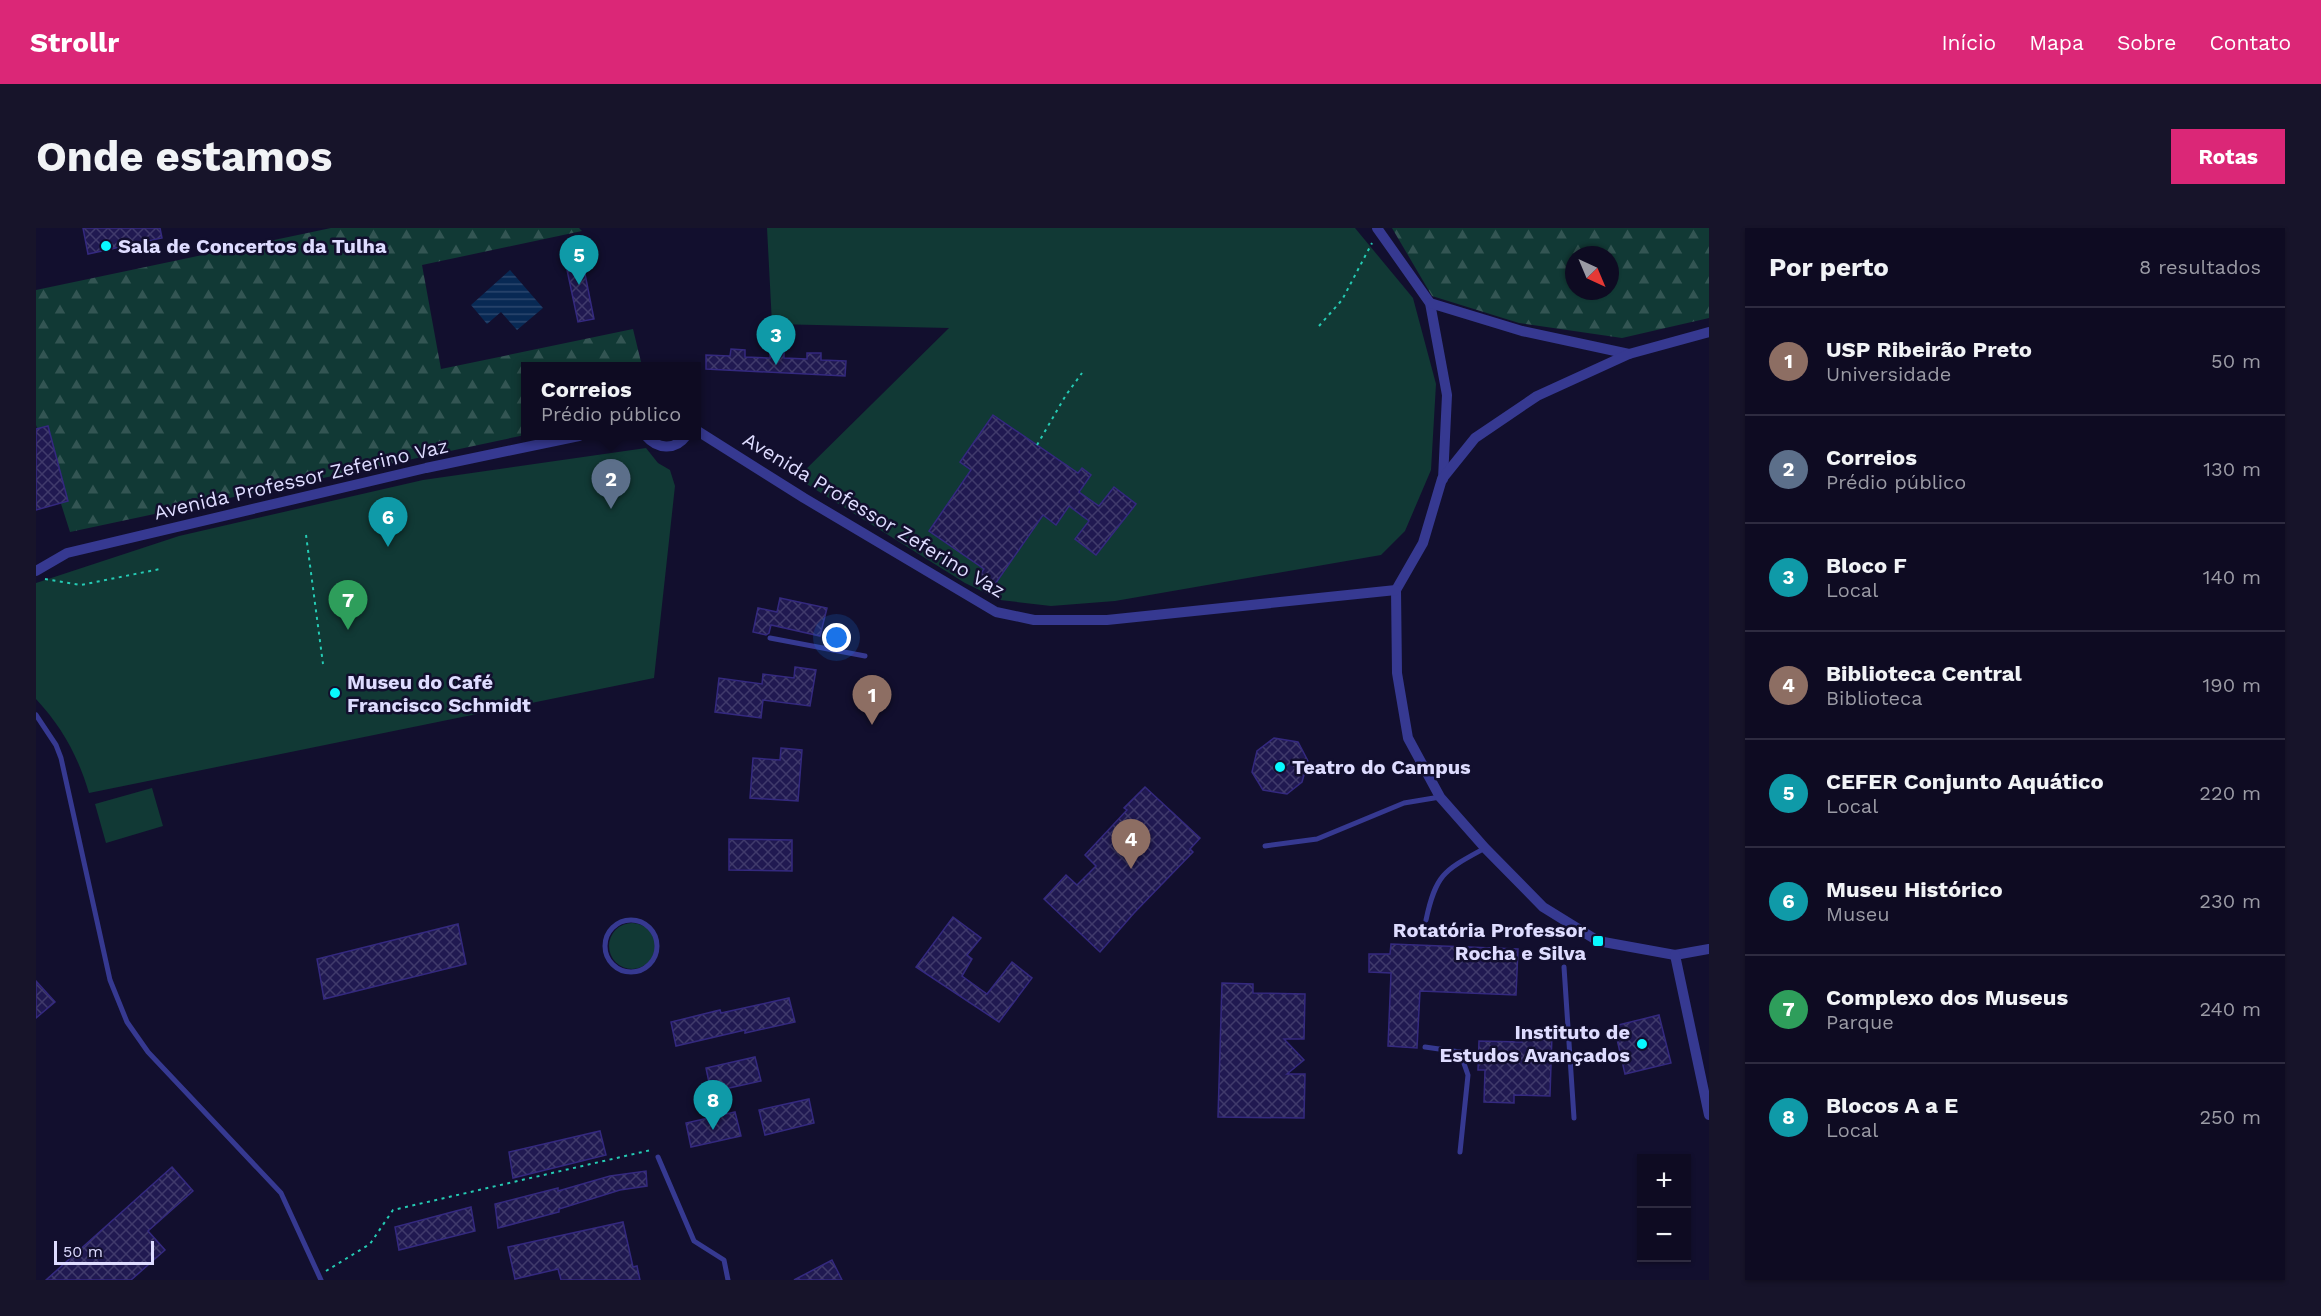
<!DOCTYPE html>
<html lang="pt">
<meta charset="utf-8">
<style>
body{margin:0;font-family:"Work Sans",sans-serif;background:#17142a;color:#f1f3f6}
.controls{position:absolute;right:18px;bottom:18px;display:grid;overflow:hidden;border-radius:0px;box-shadow:0 2px 4px #0004}
.controls button{width:54px;height:54px;display:grid;place-items:center;padding:0;border:0;border-bottom:2px solid #2e2b40;background:#0e0b22;color:#f1f3f6;font:30px sans-serif}
.compass{position:absolute;left:1529px;top:18px;width:54px;height:54px;border-radius:50%;background:#0e0b22;box-shadow:0 2px 4px #0004;rotate:136deg}
.scale{position:absolute;left:18px;bottom:15px;width:100px;box-sizing:border-box;padding-left:6px;border:3px solid #dedcff;border-top:0;font-size:16px;line-height:21px;white-space:nowrap;color:#dedcff;-webkit-text-stroke:4px #120f2e;paint-order:stroke}
.you{position:absolute;left:801px;top:410px;width:21px;height:21px;margin:-15px;border:4px solid #fff;border-radius:50%;background:#1a73e8;box-shadow:0 0 0 9px #1a73e833}
.badge{display:grid;place-items:center;width:39px;height:39px;border-radius:50%;background:#db2777;color:#fff;font-size:20px;font-weight:700}
.pin{position:absolute;translate:-50% -50px;filter:drop-shadow(0 2px 3px #0008)}
.pin::after{content:'';position:absolute;top:32px;width:21px;height:18px;background:inherit;clip-path:polygon(0 0,100% 0,50% 100%)}
.popup{position:absolute;left:485px;top:134px;width:180px;height:78px;box-sizing:border-box;display:grid;place-content:center;border-radius:0px;background:#0e0b22;filter:drop-shadow(0 2px 4px #0005);font-size:20px;white-space:nowrap;color:#9b9ba5}
.popup b{font-size:22px;color:#f1f3f6}
.popup::after{content:'';position:absolute;left:50%;top:100%;margin-left:-12px;border:12px solid transparent;border-top-color:#0e0b22}
.list{margin:0;padding:0;list-style:none}
h2{display:flex;justify-content:space-between;align-items:center;height:78px;margin:0;padding:0 24px;font-size:26px}
h2 small{font-size:20px;font-weight:400;color:#9b9ba5}
.list li{display:grid;grid-template-columns:39px 1fr auto;gap:18px;align-items:center;box-sizing:border-box;height:108px;padding:0 24px;border-top:2px solid #2e2b40}
.list b{display:block;font-size:22px;white-space:nowrap}
.list p{margin:0;font-size:20px;white-space:nowrap;color:#9b9ba5}
.list em{font-size:20px;font-style:normal;color:#9b9ba5}
.map{position:relative;flex:none;width:1673px;height:1052px;overflow:hidden;border-radius:0px}
header{display:flex;align-items:center;gap:36px;box-sizing:border-box;height:84px;padding:0 30px;background:#db2777;color:#fff}
header strong{font-size:28px}
nav{display:flex;gap:33px;margin-inline-start:auto;font-size:21px}
.intro{display:flex;align-items:center;justify-content:space-between;box-sizing:border-box;height:144px;padding:0 36px}
h1{margin:0;font-size:42px}
.button{padding:15px 27px;border-radius:0px;background:#db2777;color:#fff;font-size:21px;font-weight:700}
main{display:flex;gap:36px;padding:0 36px}
aside{flex:1;background:#0e0b22;border-radius:0px;box-shadow:0 2px 4px #0004}
.map>svg:first-child{display:block}
.green{fill:#113935}
.forest{fill:url(#forest-firs);fill-rule:evenodd}
.water{fill:url(#water-rules)}
.building{fill:url(#building-cross-hatch);stroke:#34297f;stroke-width:1.5}
.lines{fill:none;stroke-linecap:round;stroke-linejoin:round}
.path{stroke:#25cbb4;stroke-width:2;stroke-dasharray:3 4.5;stroke-linecap:butt}
.service{stroke:#363991;stroke-width:5}
.minor{stroke:#363991;stroke-width:10}
.poi-dot{fill:#08f8ff;stroke:#120f2e;stroke-width:2}
.labels{text-anchor:middle;dominant-baseline:central;stroke-width:5;stroke-linejoin:round;paint-order:stroke}
.poi-label{font-size:20px;font-weight:bold;fill:#dedcff;stroke:#120f2e;text-anchor:start}
.street-label{font-size:20px;fill:#dedcff;stroke:#120f2e}
</style>
<header>
<strong>Strollr</strong>
<nav><a>Início</a><a>Mapa</a><a>Sobre</a><a>Contato</a></nav>
</header>
<div class="intro"><h1>Onde estamos</h1><a class="button">Rotas</a></div>
<main>
<div class="map">
<svg width="1673" height="1052" viewBox="0 0 1673 1052">
<defs>
<pattern id="forest-firs" width="22" height="20" patternUnits="userSpaceOnUse" patternTransform="scale(1.5)"><rect width="22" height="20" fill="#113935"/><path d="M5 1l3.5 6h-7zM16 11l3.5 6h-7z" fill="#335553"/></pattern>
<pattern id="water-rules" width="6" height="5" patternUnits="userSpaceOnUse" patternTransform="scale(1.5)"><rect width="6" height="5" fill="#082954"/><path d="M0 2.5h6" fill="none" stroke="#2c476e"/></pattern>
<pattern id="building-cross-hatch" width="8" height="8" patternUnits="userSpaceOnUse" patternTransform="scale(1.5)"><rect width="8" height="8" fill="#201951"/><path d="M0 0l8 8M0 8l8-8" fill="none" stroke="#403a6b"/></pattern>
</defs>
<rect width="100%" height="100%" fill="#120f2e"/>
<!-- green -->
<g class="green">
<polygon points="731,0 1319,0 1377,70 1400,156 1395,242 1369,303 1345,327 1079,373 1015,378 964,372 929,355 761,250 913,100 736,96"/>
<path d="M610 220 622 235 634 242 639 258 618 450 53 565C42 528 26 499 0 471V355L143 308 387 252Z"/>
<polygon points="116,560 127,598 70,615 59,576"/>
<circle cx="596" cy="718" r="23"/>
</g>
<!-- forest -->
<g class="forest">
<polygon points="295,0 543,0 546,3 386,37 405,141 597,101 606,138 490,138 489,207 34,304 0,197 0,62"/>
<path d="M1356 0H1673V90L1586 110 1483 95 1396 68ZM1538 27H1574V63H1538Z"/>
</g>
<!-- water -->
<polygon class="water" points="474,42 507,80 481,102 465,84 451,96 435,77"/>
<!-- building -->
<g class="building">
<polygon points="47,0 124,0 126,10 52,26"/>
<polygon points="544,21 558,91 542,94 527,23"/>
<polygon points="695,121 709,122 709,129 734,130 734,123 748,124 748,130 771,131 771,125 785,125 785,132 810,133 809,148 670,141 670,127 694,128"/>
<polygon points="957,187 1042,245 1046,240 1055,247 1043,264 1063,278 1078,259 1100,276 1060,327 1039,311 1053,293 1033,278 1020,297 1007,287 955,362 941,351 948,341 893,303 935,242 924,234"/>
<polygon points="12,198 32,273 0,282 0,201"/>
<polygon points="744,370 791,380 784,408 735,397 733,405 730,407 717,404 722,380 741,384"/>
<polygon points="759,439 780,442 774,478 727,472 725,490 679,484 683,450 726,456 727,446 758,450"/>
<polygon points="1238,510 1262,514 1272,533 1266,554 1251,566 1227,562 1216,544 1221,523"/>
<polygon points="745,520 766,522 762,573 714,570 717,530 744,532"/>
<polygon points="1109,559 1164,610 1154,621 1157,624 1098,685 1064,724 1008,671 1030,647 1041,657 1060,638 1049,627 1091,582 1088,580"/>
<polygon points="693,611 756,612 756,643 693,642"/>
<polygon points="917,689 945,710 931,727 936,731 926,748 951,766 976,734 996,750 963,794 880,739"/>
<polygon points="422,696 430,736 288,771 281,731"/>
<polygon points="1355,716 1482,721 1480,767 1384,763 1381,820 1352,818 1355,745 1333,744 1333,726 1354,726"/>
<polygon points="0,753 19,774 0,790"/>
<polygon points="1186,755 1217,756 1217,765 1269,766 1268,811 1248,811 1268,832 1251,846 1269,846 1268,890 1182,889"/>
<polygon points="753,770 759,794 709,805 709,802 640,818 635,794 684,782 685,785"/>
<polygon points="1623,787 1635,835 1589,846 1578,798"/>
<polygon points="1486,806 1516,806 1514,868 1478,867 1478,875 1448,874 1449,842 1442,842 1443,813 1486,814"/>
<polygon points="719,829 725,853 675,864 670,840"/>
<polygon points="773,871 778,895 729,907 723,882"/>
<polygon points="699,884 705,908 655,919 650,895"/>
<polygon points="564,903 570,927 477,950 473,924"/>
<polygon points="136,939 157,963 112,1003 129,1022 95,1052 10,1052"/>
<polygon points="610,943 611,958 584,962 523,981 523,984 462,1000 459,976 522,960 522,963 574,948"/>
<polygon points="435,979 439,1003 363,1022 359,999"/>
<polygon points="587,994 597,1039 601,1038 604,1052 525,1052 522,1041 479,1051 472,1019"/>
<polygon points="796,1032 806,1052 758,1052"/>
</g>
<g class="lines">
<!-- path -->
<g class="path">
<polyline points="1283,98 1306,72 1336,15"/>
<polyline points="1001,217 1030,167 1046,145"/>
<polyline points="270,307 287,436"/>
<polyline points="9,351 45,357 124,341"/>
<polyline points="290,1043 334,1016 357,982 615,922"/>
</g>
<!-- service -->
<g class="service">
<polyline points="734,410 829,428"/>
<polyline points="0,487 20,517 25,530 74,752 91,794 112,824 245,965 285,1052"/>
<polyline points="1229,618 1281,611 1368,575 1404,569"/>
<path d="M1390 692C1400 645 1409 642 1449 620"/>
<circle cx="595" cy="718" r="26"/>
<polyline points="1528,739 1538,890"/>
<polyline points="1389,819 1424,824 1432,847 1424,924"/>
<polyline points="622,929 658,1013 688,1032 692,1052"/>
</g>
<!-- minor -->
<g class="minor">
<polyline points="1341,0 1394,75 1411,167 1407,251"/>
<polyline points="1394,75 1486,103 1593,126"/>
<polyline points="1673,104 1593,126 1501,168 1439,210 1406,251 1387,315 1360,362 1361,445 1372,510 1404,569 1449,620 1507,679 1562,713 1639,727 1673,721"/>
<polyline points="660,202 768,270 960,384 998,392 1071,392 1360,362"/>
<path d="M610 208C621 221 639 223 650 208"/>
<polyline points="0,343 31,325 390,240 543,208"/>
<polyline points="1639,727 1673,887"/>
</g>
</g>
<!-- markers -->
<g class="poi-dot">
<circle cx="70" cy="18" r="6"/>
<circle cx="299" cy="465" r="6"/>
<circle cx="1244" cy="539" r="6"/>
<rect x="1556" y="707" width="12" height="12" rx="3"/>
<circle cx="1606" cy="816" r="6"/>
</g>
<g class="labels">
<!-- poi labels -->
<g class="poi-label">
<text x="82" y="18">Sala de Concertos da Tulha</text>
<text x="311" y="454">Museu do Café<tspan x="311" dy="23">Francisco Schmidt</tspan></text>
<text x="1256" y="539">Teatro do Campus</text>
<text x="1550" y="702" text-anchor="end">Rotatória Professor<tspan x="1550" dy="23">Rocha e Silva</tspan></text>
<text x="1594" y="804" text-anchor="end">Instituto de<tspan x="1594" dy="23">Estudos Avançados</tspan></text>
</g>
<!-- street labels -->
<g class="street-label">
<text transform="translate(265 251) rotate(-13)">Avenida Professor Zeferino Vaz</text>
<text transform="translate(838 287) rotate(31)">Avenida Professor Zeferino Vaz</text>
</g>
</g>
</svg>
<div class="controls">
<button>+</button>
<button>−</button>
</div>
<svg class="compass" viewBox="-18 -18 36 36"><path d="M0-13l5 13h-10z" fill="#e53935"/><path d="M0 13l5-13h-10z" fill="#9b9ba5"/></svg>
<div class="scale">50 m</div>
<div class="you"></div>
<div class="pin badge" style="left:836px;top:497px;background:#8d6e63">1</div>
<div class="pin badge" style="left:575px;top:281px;background:#5c6f8a">2</div>
<div class="popup"><b>Correios</b>Prédio público</div>
<div class="pin badge" style="left:740px;top:137px;background:#0f9aa8">3</div>
<div class="pin badge" style="left:1095px;top:641px;background:#8d6e63">4</div>
<div class="pin badge" style="left:543px;top:57px;background:#0f9aa8">5</div>
<div class="pin badge" style="left:352px;top:319px;background:#0f9aa8">6</div>
<div class="pin badge" style="left:312px;top:402px;background:#2e9e5b">7</div>
<div class="pin badge" style="left:677px;top:902px;background:#0f9aa8">8</div>
</div>
<aside>
<h2>Por perto<small>8 resultados</small></h2>
<ul class="list">
<li><span class="badge" style="background:#8d6e63">1</span><div><b>USP Ribeirão Preto</b><p>Universidade</p></div><em>50 m</em></li>
<li><span class="badge" style="background:#5c6f8a">2</span><div><b>Correios</b><p>Prédio público</p></div><em>130 m</em></li>
<li><span class="badge" style="background:#0f9aa8">3</span><div><b>Bloco F</b><p>Local</p></div><em>140 m</em></li>
<li><span class="badge" style="background:#8d6e63">4</span><div><b>Biblioteca Central</b><p>Biblioteca</p></div><em>190 m</em></li>
<li><span class="badge" style="background:#0f9aa8">5</span><div><b>CEFER Conjunto Aquático</b><p>Local</p></div><em>220 m</em></li>
<li><span class="badge" style="background:#0f9aa8">6</span><div><b>Museu Histórico</b><p>Museu</p></div><em>230 m</em></li>
<li><span class="badge" style="background:#2e9e5b">7</span><div><b>Complexo dos Museus</b><p>Parque</p></div><em>240 m</em></li>
<li><span class="badge" style="background:#0f9aa8">8</span><div><b>Blocos A a E</b><p>Local</p></div><em>250 m</em></li>
</ul>
</aside>
</main>
